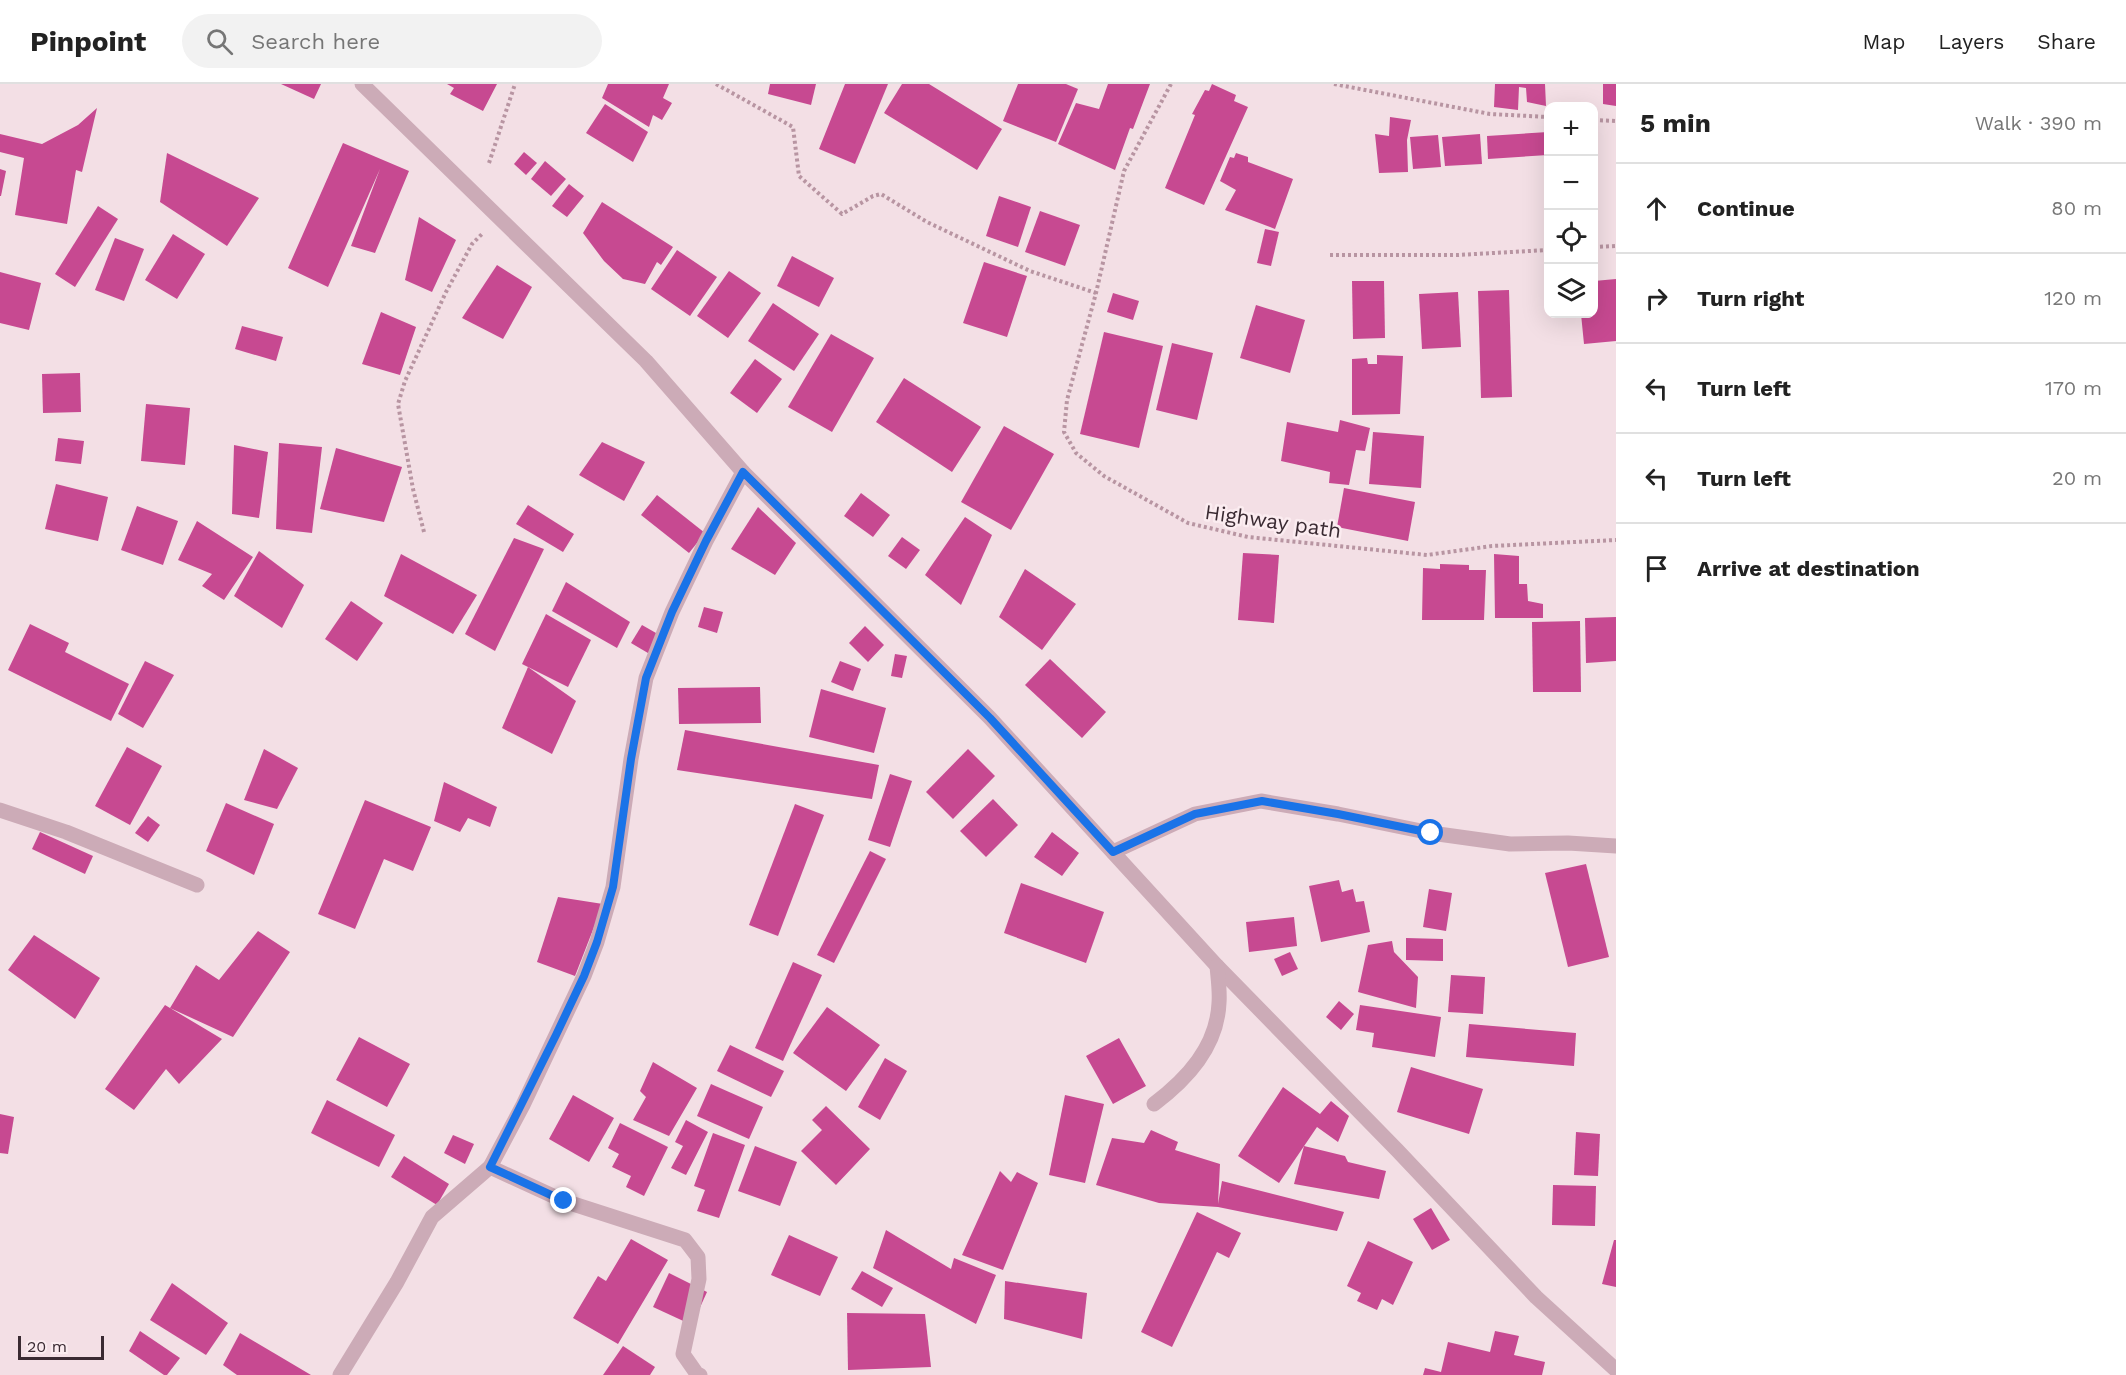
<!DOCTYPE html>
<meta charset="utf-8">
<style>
body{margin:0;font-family:"Work Sans",sans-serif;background:#f2f2f2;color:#222}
.controls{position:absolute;right:18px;top:18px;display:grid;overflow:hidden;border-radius:12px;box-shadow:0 6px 24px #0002}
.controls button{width:54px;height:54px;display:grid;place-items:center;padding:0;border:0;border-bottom:2px solid #e0e0e0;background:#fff;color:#222;font:30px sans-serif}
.scale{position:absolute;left:18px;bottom:15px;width:86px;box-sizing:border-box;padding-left:6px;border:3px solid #3a2a32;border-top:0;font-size:16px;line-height:21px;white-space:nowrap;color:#3a2a32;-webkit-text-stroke:4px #fbecf0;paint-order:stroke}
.stop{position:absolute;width:18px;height:18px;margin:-14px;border:4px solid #1a73e8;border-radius:50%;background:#fff}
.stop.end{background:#1a73e8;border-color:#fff;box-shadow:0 2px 6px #0008}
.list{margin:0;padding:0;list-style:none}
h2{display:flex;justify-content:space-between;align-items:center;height:78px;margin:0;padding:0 24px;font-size:26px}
h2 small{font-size:20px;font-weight:400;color:#767676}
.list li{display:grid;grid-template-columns:39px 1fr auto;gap:18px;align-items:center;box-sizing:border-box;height:90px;padding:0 24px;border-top:2px solid #e0e0e0}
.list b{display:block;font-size:22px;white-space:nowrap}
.list em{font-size:20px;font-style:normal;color:#767676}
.icon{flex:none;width:33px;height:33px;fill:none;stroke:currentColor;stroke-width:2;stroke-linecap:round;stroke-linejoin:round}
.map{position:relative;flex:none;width:1616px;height:1291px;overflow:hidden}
header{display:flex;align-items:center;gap:36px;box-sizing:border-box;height:84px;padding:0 30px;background:#fff;border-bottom:2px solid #e0e0e0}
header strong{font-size:28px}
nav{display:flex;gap:33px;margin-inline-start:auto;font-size:21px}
.search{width:420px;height:54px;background:#f2f2f2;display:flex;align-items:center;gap:15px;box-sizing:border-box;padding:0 21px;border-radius:33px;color:#767676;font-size:22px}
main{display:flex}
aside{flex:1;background:#fff}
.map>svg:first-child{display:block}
.building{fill:#c74991}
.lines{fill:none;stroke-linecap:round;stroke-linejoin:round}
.path{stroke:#b895a2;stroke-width:4;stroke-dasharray:3 3;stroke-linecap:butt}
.minor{stroke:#ccabb7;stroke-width:15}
.route{stroke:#1a73e8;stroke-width:8}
.labels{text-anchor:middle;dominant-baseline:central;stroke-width:5;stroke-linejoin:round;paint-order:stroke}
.street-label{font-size:21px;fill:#3a2a32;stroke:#fbecf0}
</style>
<header>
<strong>Pinpoint</strong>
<div class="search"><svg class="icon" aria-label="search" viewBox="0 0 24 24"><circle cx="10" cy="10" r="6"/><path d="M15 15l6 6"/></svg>Search here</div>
<nav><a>Map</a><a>Layers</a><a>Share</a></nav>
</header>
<main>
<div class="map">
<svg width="1616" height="1291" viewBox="0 0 1616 1291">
<rect width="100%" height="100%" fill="#f3dfe5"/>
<!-- building -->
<g class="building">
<polygon points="281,0 321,0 314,15"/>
<polygon points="447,0 497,0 483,27 450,10 454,4"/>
<polygon points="608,0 669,0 663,14 672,19 662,36 653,31 649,43 602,14"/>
<polygon points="770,0 816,0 811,21 768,10"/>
<polygon points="845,0 888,0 855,80 819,65"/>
<polygon points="902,0 929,0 1002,45 977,86 884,29"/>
<polygon points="1018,0 1066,0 1078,5 1056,58 1003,37"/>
<polygon points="1108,0 1150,0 1133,45 1130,44 1115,86 1058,60 1076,19 1099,25"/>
<polygon points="1212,0 1236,11 1234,17 1248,23 1204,121 1165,104 1195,31 1192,30 1205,6 1209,7"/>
<polygon points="1495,0 1545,0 1546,22 1527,18 1526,4 1519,3 1518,26 1494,23"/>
<polygon points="1603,0 1616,0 1616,22 1603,20"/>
<polygon points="605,20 648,48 633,78 586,49"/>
<polygon points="97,24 82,88 76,86 67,140 15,131 24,74 0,68 0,50 42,60 78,41"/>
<polygon points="1390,33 1411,36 1407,56 1408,88 1379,89 1375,50 1389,52"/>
<polygon points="1548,48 1548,71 1488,75 1487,52"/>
<polygon points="1480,50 1482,80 1445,82 1442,53"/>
<polygon points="1438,51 1441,83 1413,85 1410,53"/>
<polygon points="343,59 409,87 375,169 351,162 380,85 328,203 288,184"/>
<polygon points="524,68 537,79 526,91 514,80"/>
<polygon points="167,69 259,114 227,162 160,118"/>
<polygon points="1236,69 1248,73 1248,78 1293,95 1275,145 1225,126 1236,106 1220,97 1230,73 1234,74"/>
<polygon points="545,77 566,95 551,112 531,95"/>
<polygon points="0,85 6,87 1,112 0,112"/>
<polygon points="569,100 584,112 567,133 552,122"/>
<polygon points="999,112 1031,123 1018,163 986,152"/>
<polygon points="602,118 673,163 661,181 657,178 645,200 623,195 604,177 583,149"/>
<polygon points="98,122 118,135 75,203 55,190"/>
<polygon points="1040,127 1080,141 1065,182 1025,168"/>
<polygon points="419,133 456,156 432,208 405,196"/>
<polygon points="1265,145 1279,148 1271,182 1257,179"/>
<polygon points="173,150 205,170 177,215 145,196"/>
<polygon points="115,154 144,165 124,217 95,206"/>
<polygon points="677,166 717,193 690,232 651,205"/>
<polygon points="792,172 834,194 819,223 777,202"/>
<polygon points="984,178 1027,192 1007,253 963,239"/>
<polygon points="497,181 532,203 503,255 462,234"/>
<polygon points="729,187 761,209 728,254 697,232"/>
<polygon points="0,188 41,199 29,246 0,239"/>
<polygon points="1616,195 1616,257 1584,260 1581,230 1594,230 1594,197"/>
<polygon points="1352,197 1384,197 1385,254 1353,255"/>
<polygon points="1509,206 1512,313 1481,314 1478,207"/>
<polygon points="1458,208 1461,263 1422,265 1419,210"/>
<polygon points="1113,209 1139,217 1133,236 1107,228"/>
<polygon points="773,219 819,250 794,287 748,257"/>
<polygon points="1256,221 1305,236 1290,289 1240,274"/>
<polygon points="381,228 416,243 400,291 362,280"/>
<polygon points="242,242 283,253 276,277 235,265"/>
<polygon points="1104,248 1163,262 1139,364 1080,350"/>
<polygon points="831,250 874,274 832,348 788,323"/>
<polygon points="1172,259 1213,269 1197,336 1156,326"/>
<polygon points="1377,271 1403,272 1400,330 1352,331 1352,275 1367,274 1368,280 1377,280"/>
<polygon points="755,275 782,295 757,329 730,309"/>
<polygon points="80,289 81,328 43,329 42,290"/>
<polygon points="904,294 981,343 952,388 876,338"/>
<polygon points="146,320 190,324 185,381 141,377"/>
<polygon points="1340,336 1370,344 1365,367 1356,366 1349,401 1329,399 1330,388 1281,377 1287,338 1338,348"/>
<polygon points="1004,342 1054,370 1011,446 961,418"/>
<polygon points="1373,348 1424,352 1421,404 1369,400"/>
<polygon points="58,354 84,357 81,380 55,377"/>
<polygon points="602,358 645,378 624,417 579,391"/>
<polygon points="279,359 322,363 312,449 276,445"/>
<polygon points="234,361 268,368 259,434 232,430"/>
<polygon points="336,364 402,383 384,438 320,425"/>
<polygon points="56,400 108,413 98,457 45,445"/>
<polygon points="1344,404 1415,418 1408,457 1337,443"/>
<polygon points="861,409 890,431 873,453 844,432"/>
<polygon points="657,411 705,449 689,469 641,431"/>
<polygon points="528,421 574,450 563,468 516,440"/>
<polygon points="137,422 178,437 163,481 121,466"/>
<polygon points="758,423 796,459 775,491 731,465"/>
<polygon points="965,433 992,451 961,521 925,491"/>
<polygon points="197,437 253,473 224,516 202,502 212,490 178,476"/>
<polygon points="902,453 920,466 906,485 888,472"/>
<polygon points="514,454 544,465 495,567 465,550"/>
<polygon points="259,467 304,501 282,544 234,512"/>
<polygon points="1243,469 1279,471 1274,539 1238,536"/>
<polygon points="401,470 477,511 453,550 384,512"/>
<polygon points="1494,470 1519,472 1519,500 1527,500 1528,517 1543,520 1543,534 1495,534"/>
<polygon points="1440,480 1469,481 1469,486 1486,486 1484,536 1422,536 1423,484 1440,485"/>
<polygon points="1025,485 1076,520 1042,566 999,533"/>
<polygon points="566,498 630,538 617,564 552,527"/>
<polygon points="351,517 383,539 357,577 325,555"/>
<polygon points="704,523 723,528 717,549 698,543"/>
<polygon points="546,530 591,556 568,603 522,580"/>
<polygon points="1616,533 1616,577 1586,579 1585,534"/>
<polygon points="1580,537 1581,608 1533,608 1532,538"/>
<polygon points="30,540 69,559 65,568 129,600 111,637 8,586"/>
<polygon points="642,541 663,553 653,572 631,559"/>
<polygon points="865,542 884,561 868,578 849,559"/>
<polygon points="895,570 907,572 902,594 891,592"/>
<polygon points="1050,575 1106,628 1082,654 1025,601"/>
<polygon points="145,577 174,591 143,644 118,630"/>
<polygon points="840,577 861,585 853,607 831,598"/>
<polygon points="528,583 576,617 552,670 502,644"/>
<polygon points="760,603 761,639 679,640 678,604"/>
<polygon points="821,605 886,624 874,669 809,653"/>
<polygon points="685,646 879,681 872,715 677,686"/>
<polygon points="127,663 162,682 130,741 95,722"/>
<polygon points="264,665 298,684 277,725 244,716"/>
<polygon points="968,665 995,692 953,735 926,708"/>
<polygon points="890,690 912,697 890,763 868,756"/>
<polygon points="444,698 497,723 490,743 468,734 460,748 434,737"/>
<polygon points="993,715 1018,741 986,773 960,747"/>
<polygon points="365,716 431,743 413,787 384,775 355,845 318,830"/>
<polygon points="226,719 274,740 254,791 206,767"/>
<polygon points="795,720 824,731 778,852 749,841"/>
<polygon points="148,732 160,741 148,758 135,749"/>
<polygon points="40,748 93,772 85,790 32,765"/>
<polygon points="1052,748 1079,769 1062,792 1034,773"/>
<polygon points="870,767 886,775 834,879 817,871"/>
<polygon points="1586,780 1609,873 1568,883 1545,789"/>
<polygon points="1339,796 1342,808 1353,805 1356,818 1364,817 1370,848 1321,858 1309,802"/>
<polygon points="1021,799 1104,828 1086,879 1004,849"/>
<polygon points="1429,805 1452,809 1446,847 1423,843"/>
<polygon points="558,813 603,820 575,892 537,878"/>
<polygon points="1294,833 1297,862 1249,868 1246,838"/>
<polygon points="258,847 290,868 233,953 170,924 222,955 179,1000 166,985 134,1026 105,1005 165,921 170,924 196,881 219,896"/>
<polygon points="34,851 100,894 75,935 8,886"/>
<polygon points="1406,854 1443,855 1443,877 1406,876"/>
<polygon points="1392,857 1394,868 1418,893 1416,924 1358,908 1368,861"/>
<polygon points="1290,868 1298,885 1282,892 1274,875"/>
<polygon points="793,878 822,891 783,977 755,964"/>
<polygon points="1451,891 1485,893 1483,930 1448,928"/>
<polygon points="1339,917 1354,930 1341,946 1326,933"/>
<polygon points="1360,921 1441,933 1435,973 1372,963 1374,949 1356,946"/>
<polygon points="827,923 880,961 846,1007 793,969"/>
<polygon points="1469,940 1576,949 1574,982 1466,973"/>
<polygon points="359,953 410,980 387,1023 336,996"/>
<polygon points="1119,954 1146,1002 1113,1020 1086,972"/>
<polygon points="730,961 784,987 771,1013 717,987"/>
<polygon points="885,974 907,987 880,1036 858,1023"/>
<polygon points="653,978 697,1004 669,1052 633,1036 646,1013 640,1007"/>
<polygon points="1411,983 1483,1005 1469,1050 1397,1028"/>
<polygon points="711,1000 763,1023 749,1055 697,1032"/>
<polygon points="1283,1003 1320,1030 1331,1017 1349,1032 1338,1058 1317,1043 1279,1099 1238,1072"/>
<polygon points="573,1011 614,1034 589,1078 549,1055"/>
<polygon points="1065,1011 1104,1020 1085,1099 1049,1091"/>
<polygon points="327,1016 395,1051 379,1083 311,1049"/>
<polygon points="826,1022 870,1065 836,1101 801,1067 822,1046 812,1036"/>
<polygon points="0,1030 14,1033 8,1070 0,1069"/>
<polygon points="686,1036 708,1048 686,1091 671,1084 683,1062 675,1058"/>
<polygon points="620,1039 668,1063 644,1112 626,1103 631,1092 612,1083 619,1070 608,1064"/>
<polygon points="1151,1046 1178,1058 1175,1066 1220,1080 1218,1120 1222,1097 1344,1128 1337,1147 1218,1123 1159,1119 1096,1101 1112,1054 1144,1059"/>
<polygon points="1576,1048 1600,1050 1598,1092 1574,1091"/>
<polygon points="713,1049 745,1061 719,1134 697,1127 705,1106 694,1102"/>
<polygon points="453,1051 474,1060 465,1080 444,1069"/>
<polygon points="755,1062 797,1078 780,1122 738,1107"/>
<polygon points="1304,1062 1345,1072 1348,1078 1386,1087 1379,1115 1294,1100"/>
<polygon points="404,1072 449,1100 437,1121 391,1093"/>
<polygon points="1000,1087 1011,1098 1017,1088 1038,1099 1003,1186 962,1171"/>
<polygon points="1553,1101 1596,1102 1595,1142 1552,1141"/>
<polygon points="1431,1124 1450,1156 1432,1166 1413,1135"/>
<polygon points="1197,1128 1241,1149 1229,1174 1217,1168 1172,1263 1141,1248"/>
<polygon points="886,1146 951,1185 954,1174 996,1191 976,1240 873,1184"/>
<polygon points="789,1151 838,1173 820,1212 771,1191"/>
<polygon points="631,1155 668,1176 618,1260 573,1234 598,1192 606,1197"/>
<polygon points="1614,1156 1616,1156 1616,1203 1602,1200"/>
<polygon points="1368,1157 1413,1178 1393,1221 1382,1215 1377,1226 1357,1217 1361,1209 1347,1202"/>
<polygon points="862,1187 893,1204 882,1223 851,1205"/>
<polygon points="669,1189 707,1208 692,1241 653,1223"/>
<polygon points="1005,1197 1087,1209 1082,1255 1004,1235"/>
<polygon points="172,1199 228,1239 206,1271 150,1236"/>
<polygon points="847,1229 925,1230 931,1283 848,1286"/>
<polygon points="140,1247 180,1274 167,1291 164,1291 129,1267"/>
<polygon points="1495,1247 1519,1252 1514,1271 1545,1278 1542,1291 1423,1291 1425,1284 1441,1288 1448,1258 1490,1268"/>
<polygon points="240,1249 311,1291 237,1291 223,1281"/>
<polygon points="623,1262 655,1283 650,1291 603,1291"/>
</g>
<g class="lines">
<!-- path -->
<g class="path">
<polyline points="716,0 793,43 799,92 842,130 873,112 881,110 927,138 1030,187 1096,209"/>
<polyline points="1171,0 1124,87 1096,209 1067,316 1064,348 1076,369 1104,392 1188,439 1248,453 1427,471 1492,462 1616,456"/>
<polyline points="1334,0 1490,30 1548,33"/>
<polyline points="1594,36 1616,37"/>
<polyline points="489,79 515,0"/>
<polyline points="1594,163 1616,162"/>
<polyline points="1330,171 1457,171 1548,166"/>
<polyline points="424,448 413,405 398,320 405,297 446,208 472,160 483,149"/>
</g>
<!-- minor -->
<g class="minor">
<polyline points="362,0 646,277 743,388 990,634 1217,882 1397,1066 1536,1213 1616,1286"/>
<polyline points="0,726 66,748 197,801"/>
<polyline points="1113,768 1195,730 1261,717 1338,730 1431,749 1510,760 1568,759 1616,762"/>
<path d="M1154 1020C1187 995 1217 963 1219 919 1220 907 1218 894 1217 882"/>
<polyline points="490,1083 564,1117 685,1156 698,1173 699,1195 683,1270 697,1290 700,1291"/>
<polyline points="340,1291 397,1198 432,1133 490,1083 523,1021 584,892 597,858 613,803 631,675 646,594 672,528 706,457 743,388"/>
</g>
</g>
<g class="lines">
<!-- route -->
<polyline class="route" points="564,1117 490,1083 556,951 584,892 597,858 613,803 631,675 646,594 672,528 706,457 743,388 990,634 1113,768 1195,730 1262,717 1338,730 1431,749"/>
</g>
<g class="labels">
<!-- street labels -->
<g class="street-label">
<text transform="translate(1273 437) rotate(8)">Highway path</text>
</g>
</g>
</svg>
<div class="controls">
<button>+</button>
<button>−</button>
<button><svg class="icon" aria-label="locate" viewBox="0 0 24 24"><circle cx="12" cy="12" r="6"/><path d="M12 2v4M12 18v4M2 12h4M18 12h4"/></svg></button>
<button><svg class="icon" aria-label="layers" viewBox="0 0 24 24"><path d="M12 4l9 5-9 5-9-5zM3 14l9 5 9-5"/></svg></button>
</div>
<div class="scale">20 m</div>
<div class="stop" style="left:1431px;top:749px"></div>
<div class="stop end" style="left:564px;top:1117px"></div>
</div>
<aside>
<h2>5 min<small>Walk · 390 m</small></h2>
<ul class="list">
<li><svg class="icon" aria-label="ahead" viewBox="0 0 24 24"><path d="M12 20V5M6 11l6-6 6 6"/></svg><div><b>Continue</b></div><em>80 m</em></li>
<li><svg class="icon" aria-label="right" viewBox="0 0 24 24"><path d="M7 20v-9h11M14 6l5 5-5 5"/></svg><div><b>Turn right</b></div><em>120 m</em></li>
<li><svg class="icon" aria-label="left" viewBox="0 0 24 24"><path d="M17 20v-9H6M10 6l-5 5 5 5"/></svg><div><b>Turn left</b></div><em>170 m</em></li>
<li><svg class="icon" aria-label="left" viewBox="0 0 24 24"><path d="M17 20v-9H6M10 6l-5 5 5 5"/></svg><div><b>Turn left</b></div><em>20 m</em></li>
<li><svg class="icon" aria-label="arrive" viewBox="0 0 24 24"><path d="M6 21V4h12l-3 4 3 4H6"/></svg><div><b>Arrive at destination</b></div></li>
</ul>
</aside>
</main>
